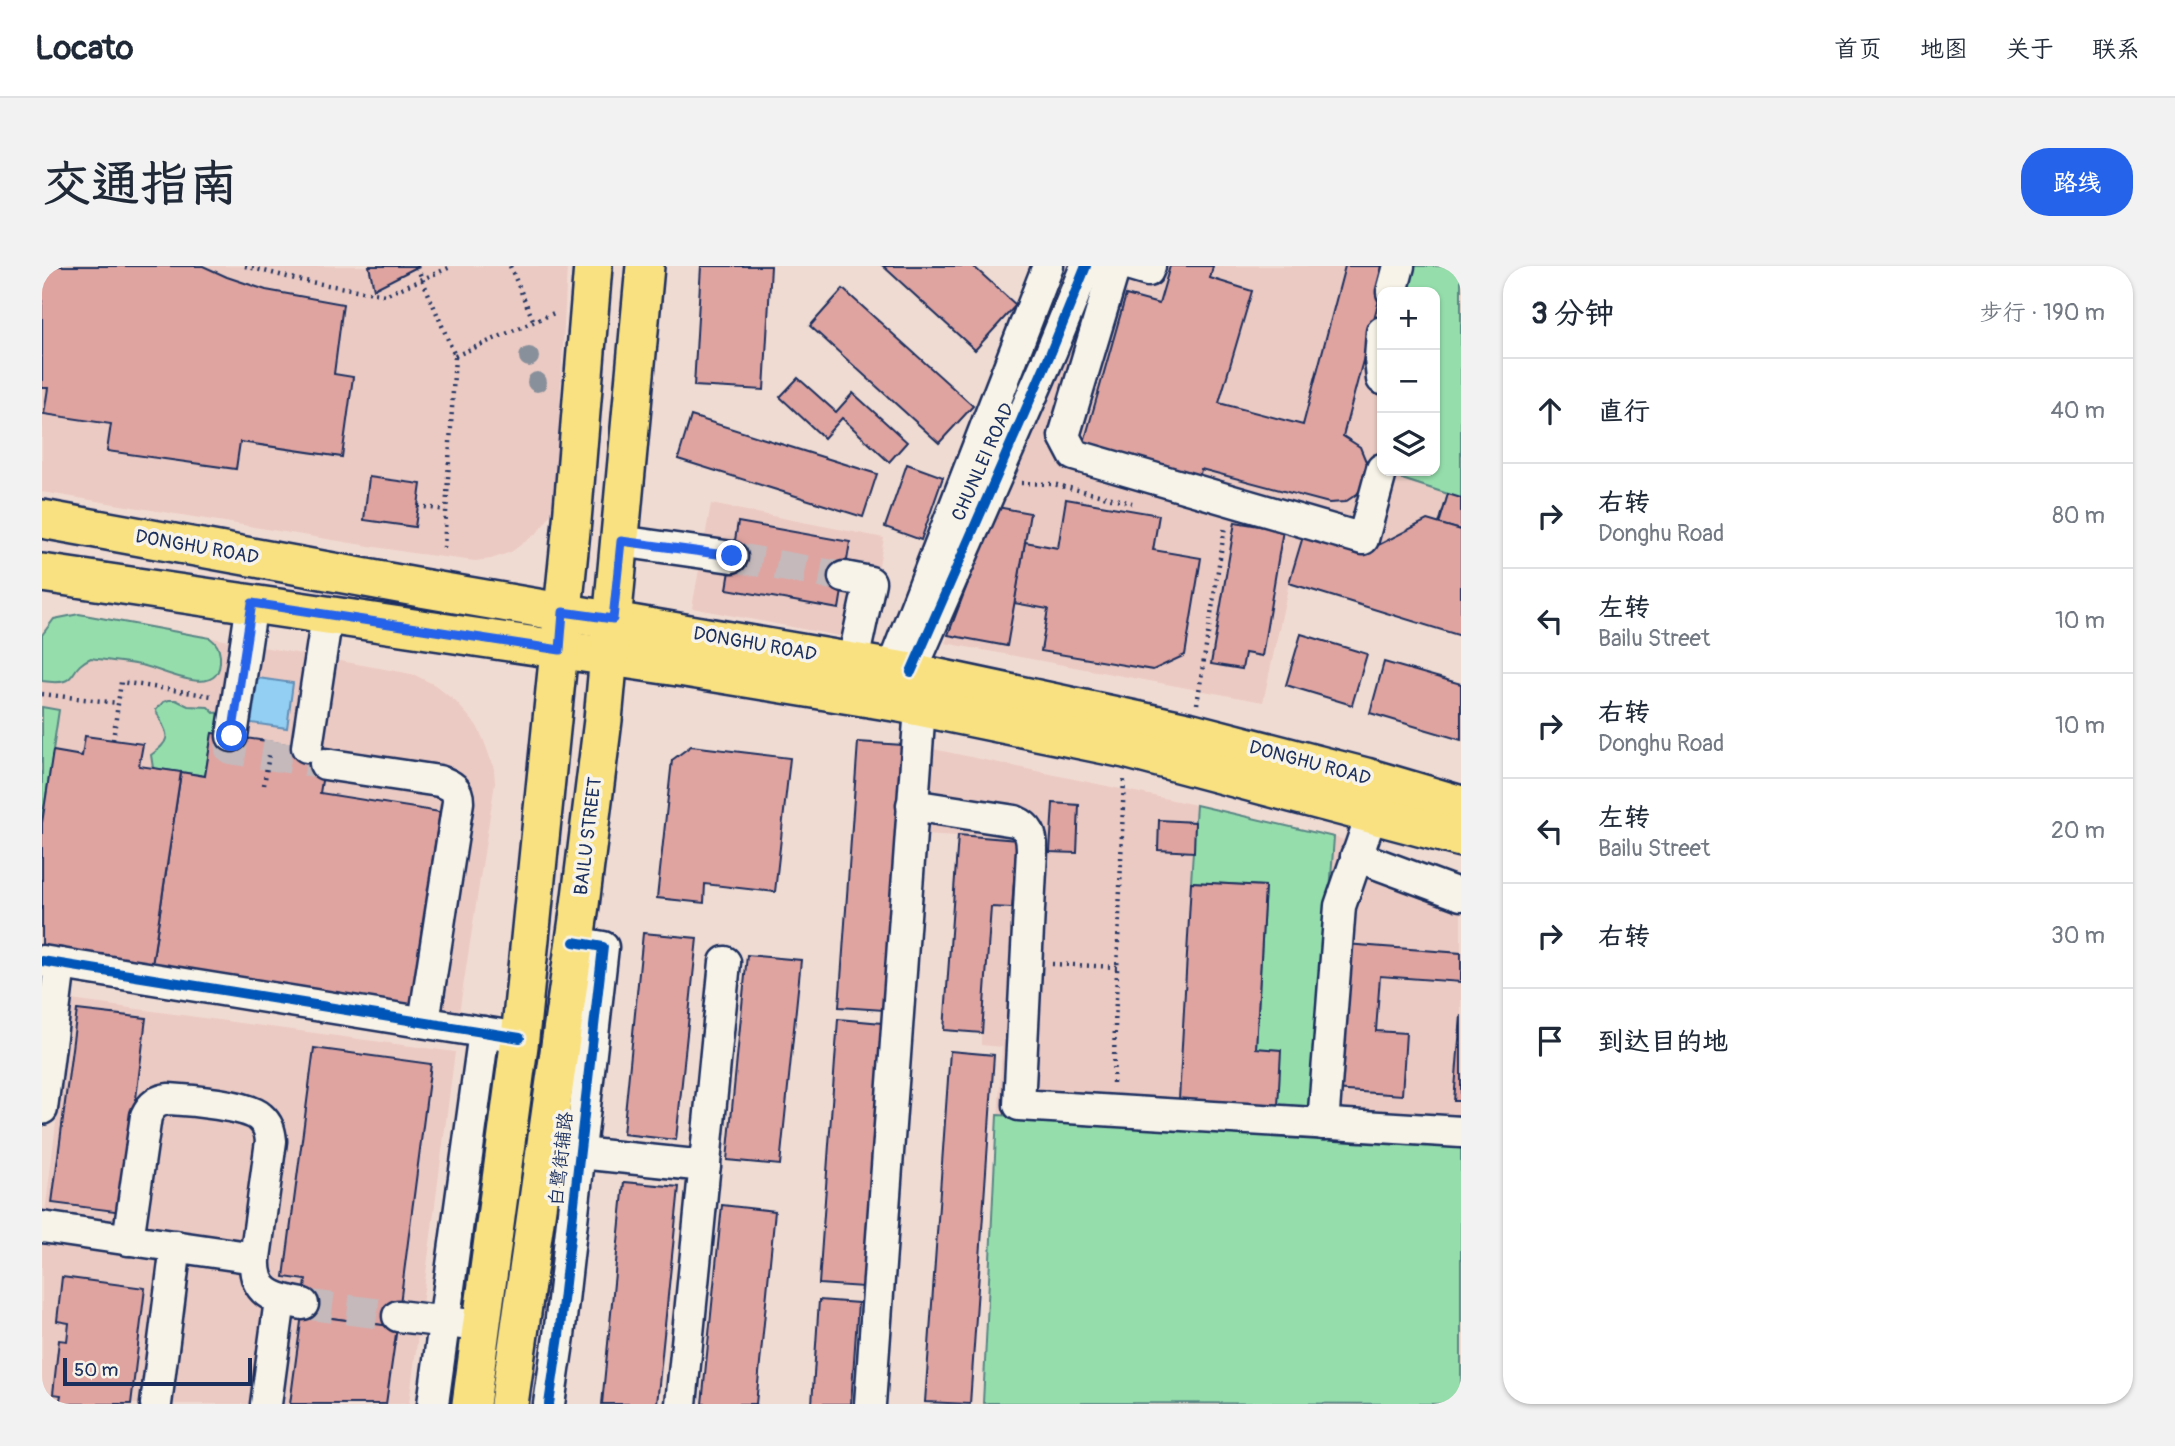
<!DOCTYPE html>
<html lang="zh">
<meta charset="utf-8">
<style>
body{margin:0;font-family:Pangolin,"LXGW WenKai TC",sans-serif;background:#f2f2f3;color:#1f2937}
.controls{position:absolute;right:21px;top:21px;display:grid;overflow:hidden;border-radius:14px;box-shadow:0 2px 5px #0004}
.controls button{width:63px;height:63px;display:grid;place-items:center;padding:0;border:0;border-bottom:2px solid #e0e1e3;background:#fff;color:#1f2937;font:35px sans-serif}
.scale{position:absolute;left:21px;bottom:18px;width:189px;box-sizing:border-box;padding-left:7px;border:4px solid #1b2f5e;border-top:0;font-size:19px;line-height:24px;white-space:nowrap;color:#1b2f5e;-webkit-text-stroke:5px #f7f3e8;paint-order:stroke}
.stop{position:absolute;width:21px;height:21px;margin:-16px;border:5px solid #2563eb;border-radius:50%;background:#fff}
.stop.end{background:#2563eb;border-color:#fff;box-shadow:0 2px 7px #0008}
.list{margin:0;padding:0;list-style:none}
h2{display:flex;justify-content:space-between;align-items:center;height:91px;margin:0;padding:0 28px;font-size:30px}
h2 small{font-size:23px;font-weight:400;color:#747a83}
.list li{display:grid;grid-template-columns:46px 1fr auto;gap:21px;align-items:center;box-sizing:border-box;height:105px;padding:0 28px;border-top:2px solid #e0e1e3}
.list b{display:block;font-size:26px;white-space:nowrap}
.list p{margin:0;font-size:23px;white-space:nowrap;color:#747a83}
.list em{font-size:23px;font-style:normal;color:#747a83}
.icon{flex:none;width:38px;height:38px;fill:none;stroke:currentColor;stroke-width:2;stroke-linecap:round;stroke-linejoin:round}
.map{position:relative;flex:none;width:1419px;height:1138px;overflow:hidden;border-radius:28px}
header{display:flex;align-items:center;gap:42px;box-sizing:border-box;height:98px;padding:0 35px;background:#fff;border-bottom:2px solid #e0e1e3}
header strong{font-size:33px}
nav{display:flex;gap:38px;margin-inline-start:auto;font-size:24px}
.intro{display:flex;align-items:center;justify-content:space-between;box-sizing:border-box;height:168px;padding:0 42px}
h1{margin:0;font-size:49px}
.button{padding:18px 32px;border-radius:28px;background:#2563eb;color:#fff;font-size:24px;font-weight:700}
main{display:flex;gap:42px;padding:0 42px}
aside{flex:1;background:#fff;border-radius:28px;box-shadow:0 2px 5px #0004}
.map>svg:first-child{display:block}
.built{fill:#ebcac3;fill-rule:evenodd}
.green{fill:#95deac;stroke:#588685;stroke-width:2}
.water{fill:#92cff3;stroke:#628fb7;stroke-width:2}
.building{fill:#dfa4a0;stroke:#1b2f5e;stroke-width:2}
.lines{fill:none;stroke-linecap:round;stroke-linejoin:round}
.minor-tunnel{stroke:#c5b9bb;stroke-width:30;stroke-dasharray:30 15;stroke-linecap:butt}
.minor-casing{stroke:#1b2f5e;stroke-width:35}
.major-casing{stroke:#1b2f5e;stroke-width:42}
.path{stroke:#1b2f5e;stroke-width:4.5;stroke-dasharray:2 5;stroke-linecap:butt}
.minor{stroke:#f7f3e8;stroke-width:30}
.major{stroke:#f9e181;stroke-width:37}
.cycleway-casing{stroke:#f7f3e8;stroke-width:15}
.cycleway{stroke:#0057b8;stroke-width:10}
.tree{fill:#88909b}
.route{stroke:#2563eb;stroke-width:9}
.labels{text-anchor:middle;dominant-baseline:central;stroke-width:7;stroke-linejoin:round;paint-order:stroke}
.street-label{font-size:19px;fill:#1b2f5e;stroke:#f7f3e8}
</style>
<header>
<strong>Locato</strong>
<nav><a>首页</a><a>地图</a><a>关于</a><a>联系</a></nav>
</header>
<div class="intro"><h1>交通指南</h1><a class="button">路线</a></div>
<main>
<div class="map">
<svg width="1419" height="1138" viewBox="0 0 1419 1138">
<rect width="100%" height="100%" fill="#f0dbd2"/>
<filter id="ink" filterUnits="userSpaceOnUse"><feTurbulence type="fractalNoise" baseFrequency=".0143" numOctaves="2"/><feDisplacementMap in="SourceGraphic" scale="14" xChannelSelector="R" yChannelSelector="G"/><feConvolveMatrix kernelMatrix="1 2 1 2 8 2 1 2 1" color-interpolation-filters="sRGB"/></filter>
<g filter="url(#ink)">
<!-- built -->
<g class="built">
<polygon points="0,0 525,0 513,238 506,253 495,267 469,286 449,293 433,295 370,287 0,226"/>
<path d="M1060 0H1419V264L1385 254 1323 286 1262 267 1247 317 1221 436 903 377 955 241 981 194ZM1340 26H1393V205H1340Z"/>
<polygon points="669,238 842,272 823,375 650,342"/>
<polygon points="37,348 359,406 373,409 393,419 414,436 435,460 442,475 452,503 453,517 417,747 0,682 0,369 12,353"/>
<polygon points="891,483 1154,539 1292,571 1326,581 1419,613 1419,1138 941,1137 960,781 939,779 939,767 902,764 916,570 881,568 884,523"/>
<polygon points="29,734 413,786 367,1138 0,1138 0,972"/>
</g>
<!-- green -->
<g class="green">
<polygon points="1367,0 1419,0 1419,264 1397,258 1406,228 1354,211 1356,205 1393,205 1393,26 1358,26"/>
<path d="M37 348 168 372C175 377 177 382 178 390 181 436 124 405 103 400 86 396 67 395 49 392 23 403 40 421 0 415V369L12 353Z"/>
<path d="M127 434H134L146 440 166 441 172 447 182 446 181 468 170 467 163 510 111 502 109 489C135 471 122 466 114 444L121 436Z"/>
<polygon points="0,441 17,444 0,557"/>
<polygon points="1154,539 1292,571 1272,842 1236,840 1214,782 1223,620 1149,616"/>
<polygon points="955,849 1419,873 1419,1138 941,1137"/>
</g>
<!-- water -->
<polygon class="water" points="216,412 251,417 245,462 209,457"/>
<!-- building -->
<g class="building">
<polygon points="0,0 161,0 185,11 224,24 301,38 292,108 311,111 300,191 198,176 194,203 65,185 69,158 2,148 6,122 0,122"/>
<polygon points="327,0 377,0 332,23"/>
<polygon points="659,0 729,0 722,124 652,120"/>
<polygon points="841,0 931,0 974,39 933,84"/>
<polygon points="1128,0 1171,0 1168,12 1210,25 1177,137 1261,159 1303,0 1346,0 1301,170 1318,181 1325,198 1324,207 1320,221 1315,228 1303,236 1287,237 1159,203 1157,214 1041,180 1084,29 1117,38"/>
<polygon points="801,23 931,140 897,177 768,60"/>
<polygon points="756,112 794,146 811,127 865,176 847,196 800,152 782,172 738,131"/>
<polygon points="649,150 835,208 821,251 636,193"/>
<polygon points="865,198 901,211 879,274 843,261"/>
<polygon points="327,211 379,218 373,261 322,254"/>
<polygon points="1406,228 1419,232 1419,264 1397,258"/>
<polygon points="1024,233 1117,249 1111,284 1159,292 1143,389 1111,404 999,385 1006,343 972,337 983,276 1016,282"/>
<polygon points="955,241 988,247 965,380 906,369"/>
<polygon points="1385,254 1419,264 1419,370 1247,317 1262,267 1323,286"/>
<polygon points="696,256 808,276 797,343 685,323"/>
<polygon points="1193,256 1241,264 1220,390 1203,387 1200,403 1169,398"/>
<polygon points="1259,368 1325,388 1310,439 1244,419"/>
<polygon points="1342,396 1419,418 1419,474 1328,447"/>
<polygon points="170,467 285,484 278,527 398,546 369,739 110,699 139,506 163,510"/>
<polygon points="43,470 101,478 97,500 139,506 110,699 0,682 0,557 11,485 40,490"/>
<polygon points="816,476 861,479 842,744 797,741"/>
<polygon points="649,480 748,492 733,626 663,618 662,637 615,632 630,494"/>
<polygon points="1011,537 1037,539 1035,587 1008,586"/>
<polygon points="1117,554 1153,556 1152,586 1116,584"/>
<polygon points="916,569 975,574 970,642 949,641 940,767 902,764"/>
<polygon points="1149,616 1223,620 1214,782 1239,784 1236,840 1137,834"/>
<polygon points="601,667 655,672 634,874 581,868"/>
<polygon points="1303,678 1419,687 1419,716 1338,710 1334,765 1364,767 1360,829 1292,824"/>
<polygon points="705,689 759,694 738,899 685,894"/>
<polygon points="35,744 104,752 80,946 10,937"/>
<polygon points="1419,749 1419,835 1412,835"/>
<polygon points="796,753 840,757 821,1021 777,1018"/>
<polygon points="272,782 389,798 355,1061 260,1048 264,1014 242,1011"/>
<polygon points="908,785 952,789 928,1138 883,1136"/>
<polygon points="582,916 637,921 615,1138 560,1138"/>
<polygon points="680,939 733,945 714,1138 660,1138"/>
<polygon points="20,1011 103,1022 89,1138 17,1138 19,1129 11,1128 17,1074 25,1075 27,1057 15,1055"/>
<polygon points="777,1034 816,1037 809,1138 770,1138"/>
<polygon points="260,1048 355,1061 344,1138 248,1138"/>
</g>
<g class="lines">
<!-- minor-tunnel -->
<g class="minor-tunnel">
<polyline points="690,291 802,311"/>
<polyline points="190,470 188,483 283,498"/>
<polyline points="261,1038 356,1050"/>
</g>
<defs>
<g id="minor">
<polyline points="1073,0 1022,170 1032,189 1321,273 1340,203"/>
<polyline points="1089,0 1106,5 1108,0"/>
<polyline points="1350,26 1357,0"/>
<polyline points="1340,66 1338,93 1340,113"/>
<polyline points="578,275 690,291"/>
<polyline points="802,311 828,316 811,395"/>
<polyline points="850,402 1006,0"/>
<polyline points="869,406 1009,86 1044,0"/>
<polyline points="190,470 210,337"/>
<polyline points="265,481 285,349"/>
<path d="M283 498 397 515C410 519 416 523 416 536L382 756"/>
<path d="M870 539 973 555C987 561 990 569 990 584L977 839 1419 866"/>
<polyline points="1314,590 1419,629"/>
<polyline points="0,695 478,772"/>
<polyline points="0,843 18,698"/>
<polyline points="1281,858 1298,640 1330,547"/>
<polyline points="538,887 663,900"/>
<polyline points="0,961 213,992"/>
<path d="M86 974 104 850C109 839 115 834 127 833 147 834 205 839 218 851 226 858 228 865 229 875L213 992C211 1027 231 1033 261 1038"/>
<polyline points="356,1050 421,1058"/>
<polyline points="114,1138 134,980"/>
<polyline points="224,1138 238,1034"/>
<polyline points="391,1138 442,766"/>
<polyline points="507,1138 517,1070 561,681 532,676"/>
<polyline points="639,1138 683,696"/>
<polyline points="828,1138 878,441"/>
</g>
<g id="major">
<polyline points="0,253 379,322 869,406 1150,466 1324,511 1419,539"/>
<polyline points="0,307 643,402 858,437 1083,483 1419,572"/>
<polyline points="429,1138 478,772 530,255 551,0"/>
<polyline points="467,1138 538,639 561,454 603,0"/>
</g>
</defs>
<!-- minor casing -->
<use href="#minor" class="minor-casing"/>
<!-- major casing -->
<use href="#major" class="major-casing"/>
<!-- path -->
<g class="path">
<polyline points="203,0 257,14 343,29 411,0"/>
<polyline points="468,0 492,56"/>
<polyline points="375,1 413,90 402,282"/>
<polyline points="413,90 512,47"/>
<polyline points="979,217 1011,218 1090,237"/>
<polyline points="376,240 403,244"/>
<polyline points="0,428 76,437"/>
<polyline points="1155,438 1183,260"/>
<polyline points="71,474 79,416 170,430"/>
<polyline points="222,519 227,489"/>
<polyline points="1010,698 1075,701"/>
<polyline points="1071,817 1082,511"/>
</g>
<!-- minor -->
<use href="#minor" class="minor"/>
<!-- major -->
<use href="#major" class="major"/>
<defs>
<g id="cycleway">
<polyline points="869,406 1009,86 1044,0"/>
<polyline points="0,695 478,772"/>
<polyline points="507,1138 517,1070 561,681 532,676"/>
</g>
</defs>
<!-- cycleway casing -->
<use href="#cycleway" class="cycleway-casing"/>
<!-- cycleway -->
<use href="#cycleway" class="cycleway"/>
</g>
<!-- trees -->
<g class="tree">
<circle cx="487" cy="91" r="10"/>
<circle cx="495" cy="116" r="10"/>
</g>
</g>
<g class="lines" filter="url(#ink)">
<!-- route -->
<polyline class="route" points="190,470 210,337 518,384 521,346 571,353 579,275 690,290"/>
</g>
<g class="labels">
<!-- street labels -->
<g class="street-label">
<text transform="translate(941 196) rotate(-66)">CHUNLEI ROAD</text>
<text transform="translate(155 281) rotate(10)">DONGHU ROAD</text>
<text transform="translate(713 378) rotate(10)">DONGHU ROAD</text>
<text transform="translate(1268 497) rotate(15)">DONGHU ROAD</text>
<text transform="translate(546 570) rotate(-83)">BAILU STREET</text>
<text transform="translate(519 893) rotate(-84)">白鹭街辅路</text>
</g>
</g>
</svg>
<div class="controls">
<button>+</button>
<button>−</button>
<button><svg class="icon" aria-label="layers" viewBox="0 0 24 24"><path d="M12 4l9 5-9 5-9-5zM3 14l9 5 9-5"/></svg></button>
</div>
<div class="scale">50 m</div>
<div class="stop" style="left:190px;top:470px"></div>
<div class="stop end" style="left:690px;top:290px"></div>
</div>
<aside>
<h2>3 分钟<small>步行 · 190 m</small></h2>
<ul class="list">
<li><svg class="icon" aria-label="ahead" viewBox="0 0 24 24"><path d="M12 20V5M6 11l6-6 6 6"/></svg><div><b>直行</b></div><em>40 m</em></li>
<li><svg class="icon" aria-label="right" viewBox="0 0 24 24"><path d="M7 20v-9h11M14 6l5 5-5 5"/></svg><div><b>右转</b><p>Donghu Road</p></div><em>80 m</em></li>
<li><svg class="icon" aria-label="left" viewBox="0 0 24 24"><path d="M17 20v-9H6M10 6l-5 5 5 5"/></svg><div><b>左转</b><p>Bailu Street</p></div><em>10 m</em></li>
<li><svg class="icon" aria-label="right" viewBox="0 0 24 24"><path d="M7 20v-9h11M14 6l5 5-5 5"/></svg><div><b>右转</b><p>Donghu Road</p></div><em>10 m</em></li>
<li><svg class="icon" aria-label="left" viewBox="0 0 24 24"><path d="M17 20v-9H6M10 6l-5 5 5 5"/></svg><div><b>左转</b><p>Bailu Street</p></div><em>20 m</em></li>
<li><svg class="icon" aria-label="right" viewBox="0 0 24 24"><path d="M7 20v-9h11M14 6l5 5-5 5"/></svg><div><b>右转</b></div><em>30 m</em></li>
<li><svg class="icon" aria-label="arrive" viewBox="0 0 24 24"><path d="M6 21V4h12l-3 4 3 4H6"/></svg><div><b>到达目的地</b></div></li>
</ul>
</aside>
</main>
